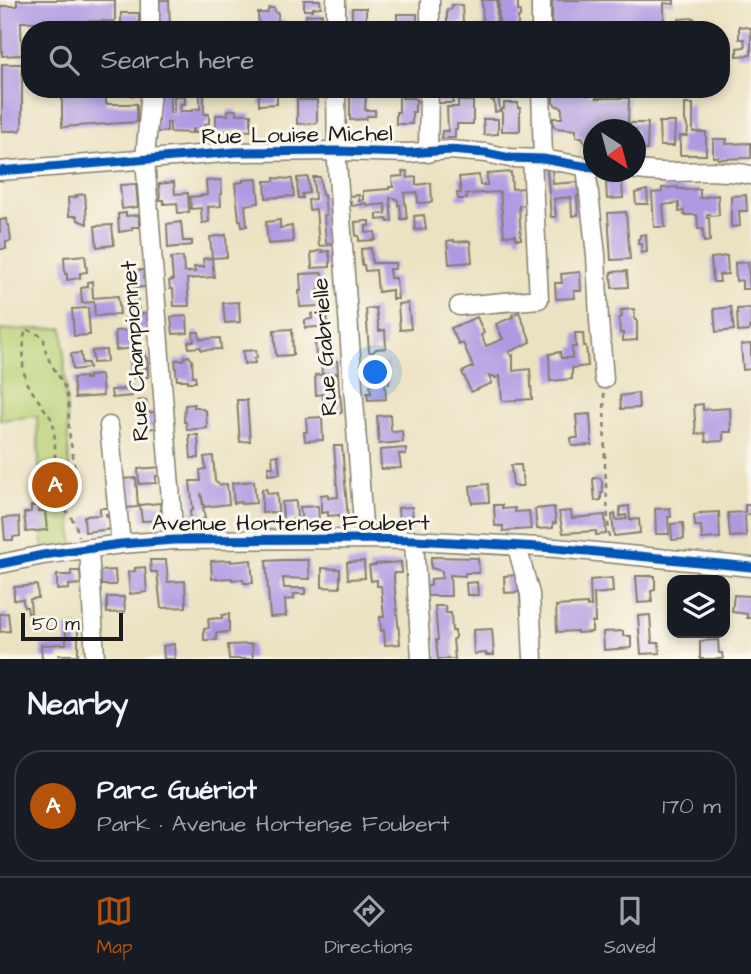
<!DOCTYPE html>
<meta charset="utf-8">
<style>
body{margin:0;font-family:"Architects Daughter",sans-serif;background:#20242c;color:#f1f3f6}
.controls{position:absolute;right:21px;bottom:21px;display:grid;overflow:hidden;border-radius:14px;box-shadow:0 4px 10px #0003}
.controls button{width:63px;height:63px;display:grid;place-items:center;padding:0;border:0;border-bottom:2px solid #363941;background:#171b24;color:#f1f3f6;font:35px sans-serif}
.compass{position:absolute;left:583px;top:119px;width:63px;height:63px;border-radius:50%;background:#171b24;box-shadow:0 4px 10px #0003;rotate:144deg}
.scale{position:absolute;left:21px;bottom:18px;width:102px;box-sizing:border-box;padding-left:7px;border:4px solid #1c1c1c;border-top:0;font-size:19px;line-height:24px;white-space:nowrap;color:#1c1c1c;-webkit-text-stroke:5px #fbf7ec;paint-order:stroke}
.you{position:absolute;left:376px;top:373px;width:24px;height:24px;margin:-18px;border:5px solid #fff;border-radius:50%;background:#1a73e8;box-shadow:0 0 0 10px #1a73e833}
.badge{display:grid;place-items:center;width:46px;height:46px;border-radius:50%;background:#b45309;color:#fff;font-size:23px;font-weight:700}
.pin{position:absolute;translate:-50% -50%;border:4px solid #fff;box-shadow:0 2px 7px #0006}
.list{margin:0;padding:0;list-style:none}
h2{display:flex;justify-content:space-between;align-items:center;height:91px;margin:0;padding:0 28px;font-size:30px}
h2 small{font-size:23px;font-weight:400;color:#9ea1a6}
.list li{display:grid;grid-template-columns:46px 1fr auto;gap:21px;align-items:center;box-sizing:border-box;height:112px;margin:0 14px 14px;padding:0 14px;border:2px solid #363941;border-radius:28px}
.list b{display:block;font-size:26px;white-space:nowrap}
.list p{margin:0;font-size:23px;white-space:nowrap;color:#9ea1a6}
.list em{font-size:23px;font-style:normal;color:#9ea1a6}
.icon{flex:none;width:38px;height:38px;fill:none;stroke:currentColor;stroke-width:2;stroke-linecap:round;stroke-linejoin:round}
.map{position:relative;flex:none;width:751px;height:659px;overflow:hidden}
.search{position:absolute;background:#171b24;box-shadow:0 4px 10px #0003;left:21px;right:21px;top:21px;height:77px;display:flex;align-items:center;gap:18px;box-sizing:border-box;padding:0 24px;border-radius:28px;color:#9ea1a6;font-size:26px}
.sheet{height:217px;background:#171b24}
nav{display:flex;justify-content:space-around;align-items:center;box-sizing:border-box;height:98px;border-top:2px solid #363941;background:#171b24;font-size:19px;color:#9ea1a6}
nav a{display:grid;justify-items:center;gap:4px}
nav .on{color:#b45309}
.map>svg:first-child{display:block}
.green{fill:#b8d074;stroke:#6a7648;stroke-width:2}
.building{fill:#ae99e3}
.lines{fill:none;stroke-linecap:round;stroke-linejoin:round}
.minor-casing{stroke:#847f6e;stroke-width:21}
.path{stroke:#847f6e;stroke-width:2.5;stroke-dasharray:5 5;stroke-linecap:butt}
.minor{stroke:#fff;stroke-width:18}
.cycleway-casing{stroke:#fbf7ec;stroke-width:13}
.cycleway{stroke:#0057b8;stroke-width:9}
.labels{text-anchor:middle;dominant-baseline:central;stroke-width:6;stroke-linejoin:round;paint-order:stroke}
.street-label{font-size:23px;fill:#1c1c1c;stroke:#fbf7ec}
</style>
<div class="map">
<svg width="751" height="659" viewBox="0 0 751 659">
<rect width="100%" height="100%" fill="#fbf7ec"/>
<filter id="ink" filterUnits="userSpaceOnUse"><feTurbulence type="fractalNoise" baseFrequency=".0143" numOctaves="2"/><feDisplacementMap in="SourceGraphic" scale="14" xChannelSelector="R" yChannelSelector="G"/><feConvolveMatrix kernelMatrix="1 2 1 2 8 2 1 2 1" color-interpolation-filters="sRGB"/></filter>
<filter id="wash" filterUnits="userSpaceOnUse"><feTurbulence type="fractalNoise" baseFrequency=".00686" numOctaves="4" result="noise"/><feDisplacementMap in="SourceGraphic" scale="28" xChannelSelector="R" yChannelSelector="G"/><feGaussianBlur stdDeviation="1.57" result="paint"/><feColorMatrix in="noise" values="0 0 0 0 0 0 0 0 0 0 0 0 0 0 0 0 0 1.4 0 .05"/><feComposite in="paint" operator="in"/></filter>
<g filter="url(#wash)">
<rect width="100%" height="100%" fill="#ebe2c1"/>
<!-- green -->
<polygon class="green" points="63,328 73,550 43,555 37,416 0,420 0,330"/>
<g id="blocks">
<!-- building -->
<g class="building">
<polygon points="17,0 115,0 115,21 21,22 22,55 2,56 1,6 17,6"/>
<polygon points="157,0 169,0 170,30 157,30"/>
<polygon points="304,0 320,0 321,7 313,8 313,10 304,10"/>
<polygon points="482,0 497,0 497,30 483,30"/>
<polygon points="499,0 518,0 518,11 520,11 520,17 518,17 518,28 499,28"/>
<polygon points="552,0 674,0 674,4 664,3 664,30 552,30"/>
<polygon points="452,5 462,5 463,23 447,24 447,10 452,9"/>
<polygon points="269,8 274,8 276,13 278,13 278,21 284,21 284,30 259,30 258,13 267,13"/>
<rect x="352" y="8" width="14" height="13"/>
<rect x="121" y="13" width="18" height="17"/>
<polygon points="322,14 322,30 306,30 306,15"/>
<polygon points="397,14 417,14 417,30 394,30 394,27 397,27"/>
<polygon points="694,18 694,30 680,30 679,19"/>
<polygon points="739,26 751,28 751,55 737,56 737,48 745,47 744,39 739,39"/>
<polygon points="2,64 22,64 22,127 19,131 2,131"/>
<polygon points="62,89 106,89 106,104 137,104 137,122 62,127"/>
<polygon points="158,89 170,89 170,113 174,113 174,97 185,96 185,104 181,104 180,111 192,111 194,109 200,109 200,95 204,95 204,114 209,114 209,123 204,124 204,133 194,133 194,129 192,129 192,133 170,132 170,123 167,123 167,132 155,132 154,123 158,123"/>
<polygon points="259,89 277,89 277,104 259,105"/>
<polygon points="438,89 458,89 458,92 453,92 453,103 438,103"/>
<polygon points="490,89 498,89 500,111 495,112 494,101 491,100"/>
<polygon points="553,89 587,89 588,95 596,95 596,98 629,98 628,123 648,123 647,150 636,150 636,130 594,130 594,145 586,144 582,137 576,137 576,130 556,128 553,125 553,118 562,118 562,107 557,106 553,103"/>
<polygon points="399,94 402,95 402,98 414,98 417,101 415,106 415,112 412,112 412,124 396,124 396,112 399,112"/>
<polygon points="350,97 366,97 365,110 375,110 375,116 367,116 366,119 350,120"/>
<polygon points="297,100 317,100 317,123 297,124"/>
<polygon points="458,101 473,101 473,124 457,124 457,129 455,129 455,138 441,138 442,131 448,131 447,107 458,107"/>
<polygon points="504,103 518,103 518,108 520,108 520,131 502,131 502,109 504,109"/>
<polygon points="685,104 693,104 693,132 706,132 706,155 680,155 680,136 687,136 688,129 685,120"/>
<polygon points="228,110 236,110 236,114 251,114 251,131 236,130 216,132 216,115 228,115"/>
<polygon points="483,119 498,119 498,134 484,135"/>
<polygon points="659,122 675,122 674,146 660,146"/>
<polygon points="713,139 727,139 726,144 751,143 751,158 718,159 718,157 713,157"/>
<polygon points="547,168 552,168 553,184 578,182 579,196 577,196 578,215 572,216 571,197 554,199 556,217 551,217"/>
<polygon points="407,171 408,178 416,177 416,185 431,183 432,202 418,203 417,192 404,193 407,219 401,219 400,205 398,205 398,200 394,198 390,198 392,221 388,222 387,219 377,220 377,214 386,214 385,204 368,206 367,203 353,206 351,205 351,201 349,201 349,196 359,195 359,201 363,200 363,191 389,189 389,187 393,187 392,177 403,176 402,172"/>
<polygon points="511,172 512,189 524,188 525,205 519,206 521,239 516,239 515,235 504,236 500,192 466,194 467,199 458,199 457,193 461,193 459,177 479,175 480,185 487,185 487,174"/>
<polygon points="308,177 309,193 302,194 303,198 298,198 297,178"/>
<polygon points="313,177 320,177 322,195 324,195 326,215 324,215 326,243 336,243 336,245 319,246 316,209 309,210 308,200 315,199"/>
<polygon points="274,178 292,179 294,196 266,198 265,181 274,181"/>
<polygon points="257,179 259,203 245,205 247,226 242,227 241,220 239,220 235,183 243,182 243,180"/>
<polygon points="221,180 222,194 220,194 221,206 208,207 209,222 202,223 201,208 191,209 190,197 207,195 206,181"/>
<polygon points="174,182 175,194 188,193 189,212 178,213 177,203 164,204 164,200 160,200 159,184"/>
<polygon points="622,182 623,198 607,199 606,183"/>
<polygon points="136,184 138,207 122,209 120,185"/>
<polygon points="678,187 678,189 684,189 685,190 700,189 700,198 718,195 719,215 711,216 710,214 707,214 707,218 709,218 710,241 704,242 703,229 698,229 697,215 684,215 684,211 679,212 679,203 663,205 665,227 654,227 652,193 662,192 662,188"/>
<polygon points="647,190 648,204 636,204 635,193"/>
<polygon points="85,194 87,222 87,224 78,220 77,216 69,216 68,198 77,197 76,195"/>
<polygon points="746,195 747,211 739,211 740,226 731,227 731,196"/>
<polygon points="626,212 630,259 611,260 608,213"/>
<polygon points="126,213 126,216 139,215 139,227 132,227 132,230 119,232 118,214"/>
<polygon points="424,215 426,229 415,230 414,216"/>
<polygon points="6,219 7,225 9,225 11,241 6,242 6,249 0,249 0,220"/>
<polygon points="280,220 280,228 292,226 293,242 268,244 266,222"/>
<polygon points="366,221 369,221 369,226 366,226 366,233 375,232 375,240 359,241 359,236 356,236 355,222"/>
<polygon points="181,222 183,241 192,241 192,245 168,248 167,224"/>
<polygon points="112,225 114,245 97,247 95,226"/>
<polygon points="646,234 647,252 641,253 641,244 638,244 638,239 640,238 640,235"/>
<polygon points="226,235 227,257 212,258 214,277 187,279 189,306 174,306 173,289 170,289 169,281 173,280 171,258 183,257 184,272 195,272 194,267 204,267 203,259 212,258 210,237"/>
<polygon points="454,240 454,242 470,241 472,262 449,264 447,241"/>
<polygon points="371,248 372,263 395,263 395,269 389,269 390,278 396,278 398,299 392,299 392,290 378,292 376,270 365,271 364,265 362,265 361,249"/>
<polygon points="322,250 322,252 329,251 329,255 330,255 330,267 312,268 311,253"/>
<polygon points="85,255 87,272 80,273 80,278 67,280 67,274 65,274 64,257"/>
<polygon points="727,256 728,274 719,275 720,282 713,282 711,258"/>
<polygon points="748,262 750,289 742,289 742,280 736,281 735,263"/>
<polygon points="142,270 144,270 145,287 131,288 129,271"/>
<polygon points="627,271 628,287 612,288 611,272"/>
<polygon points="580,272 581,291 574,291 575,298 556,299 555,283 562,283 561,274"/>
<polygon points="322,273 322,282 319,283 320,290 318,290 319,298 321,298 322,306 300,307 299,291 301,291 300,274"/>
<polygon points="92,281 93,298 118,296 120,314 95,316 94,302 82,303 81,288 88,287 88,282"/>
<polygon points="137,295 139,314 151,313 152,328 135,330 136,348 116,350 115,331 127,330 127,326 133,326 135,330 134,324 129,324 128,315 131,315 129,296"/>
<polygon points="239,302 240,322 225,323 223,303"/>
<polygon points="408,303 411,329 400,330 398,304"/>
<polygon points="731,307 734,330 716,332 714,309"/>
<polygon points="88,308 90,335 74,336 72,309"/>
<polygon points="376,308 379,331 385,330 386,348 376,349 372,353 369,351 366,309"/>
<polygon points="751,308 751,326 749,327 749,331 738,332 737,309"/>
<polygon points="634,309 635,320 637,320 637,340 623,341 623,333 620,333 619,318 622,317 621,310"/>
<polygon points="519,312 531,342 509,352 511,356 513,355 513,371 530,369 532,399 502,401 500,376 495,378 494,376 489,376 492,383 471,392 462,372 473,367 463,343 459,345 451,328 477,317 484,333 481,335 486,346 503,339 496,324 513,317 512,315"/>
<polygon points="327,313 328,326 305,328 305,320 312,319 311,314"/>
<polygon points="187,316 188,333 173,334 171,317"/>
<polygon points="292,329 293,355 276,356 274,330"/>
<polygon points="193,332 199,332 200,339 220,338 221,349 201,350 201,347 189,348 188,342 194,341"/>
<polygon points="575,333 583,333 584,346 586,346 588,366 572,368 572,379 550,381 549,354 560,352 561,358 572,358 572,347 576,347"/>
<polygon points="330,338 332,357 316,359 315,339"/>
<polygon points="751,344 751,369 743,370 741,345"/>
<polygon points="106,350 107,362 93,363 92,351"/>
<polygon points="256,350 257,358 254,358 255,363 244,364 243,351"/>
<polygon points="81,353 82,363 88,363 89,368 73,370 71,354"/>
<polygon points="145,353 145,358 147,358 148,366 131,367 130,355"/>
<polygon points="189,356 192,360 193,376 195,376 196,382 188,382 188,380 177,380 175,360 183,360 185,357"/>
<polygon points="337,361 338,373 322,374 321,362"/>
<polygon points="388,363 389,384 385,384 386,399 368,400 367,393 371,393 370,385 374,385 372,365"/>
<polygon points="148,368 148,377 131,378 130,369"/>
<polygon points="338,374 339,393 328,395 340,394 342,412 341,413 324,414 323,394 316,395 315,375"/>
<polygon points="101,375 103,396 75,398 73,378 85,377 85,379 88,379 88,376"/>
<polygon points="131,389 132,396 112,398 111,390"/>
<polygon points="638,393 639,408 621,409 620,396"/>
<polygon points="146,400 147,413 155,412 156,428 140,429 137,401"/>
<polygon points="237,400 247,400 250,441 240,442"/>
<polygon points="194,404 194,407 198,407 206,411 207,428 187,430 186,422 184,422 185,405"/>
<polygon points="703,404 703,410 730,408 731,432 723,432 723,441 706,442 705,433 696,434 694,405"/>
<polygon points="590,414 592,445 572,446 571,438 578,438 576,415"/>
<polygon points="390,415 391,430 393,432 402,431 403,442 379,444 377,416"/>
<polygon points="322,417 323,440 305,441 304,432 307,432 306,418"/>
<polygon points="189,435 198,435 199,458 191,458"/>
<polygon points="334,446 342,446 348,519 340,519 339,515 328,516 328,512 321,513 321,495 328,494 328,498 338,497"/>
<polygon points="406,448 406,454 399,454 401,468 381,469 380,450"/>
<polygon points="278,455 280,474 268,475 268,467 273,467 272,456"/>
<polygon points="213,456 215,481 220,485 227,484 229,504 204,507 201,493 205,519 191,520 190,511 193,510 190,481 201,481 200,470 206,469 204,457"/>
<polygon points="511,465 521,465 523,486 513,486"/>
<polygon points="162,467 162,475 156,476 156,483 139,484 138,469"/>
<polygon points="136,478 138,507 124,508 122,479"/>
<polygon points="594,478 600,478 602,481 603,493 601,493 601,500 595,501 593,480"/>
<polygon points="254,481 256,503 241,504 241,502 234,503 232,483"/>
<polygon points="488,484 489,502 472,503 470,486"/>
<polygon points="262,489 266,489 268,494 277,493 278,512 262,513"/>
<polygon points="296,501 297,519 283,520 282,502"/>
<polygon points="160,503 162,520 142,521 140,505"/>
<polygon points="494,505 502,505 502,509 515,508 515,512 529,511 531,529 503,531 503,526 495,526"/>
<polygon points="745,505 750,505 750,514 745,515 746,536 730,537 728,513 745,512"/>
<polygon points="31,506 38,506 38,511 45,511 47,530 26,532 24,513 31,512"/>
<polygon points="318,506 319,522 302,524 300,507"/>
<polygon points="629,506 630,520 639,519 640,533 614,536 612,515 615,514 616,520 627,519 626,515 620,516 620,507"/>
<polygon points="412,507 413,523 399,524 398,508"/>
<polygon points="554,507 556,523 553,523 553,528 537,529 535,509"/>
<polygon points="100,508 109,508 110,514 106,514 107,517 112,516 112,529 85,532 84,516 100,515"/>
<polygon points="670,508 671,517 668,517 669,534 656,534 655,509"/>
<polygon points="571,511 572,518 605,515 606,534 596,535 596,531 563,533 559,512"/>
<polygon points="719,512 720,538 702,539 701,526 695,526 694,515 701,514 700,513"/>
<polygon points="19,517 20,536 13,537 13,540 5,540 3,518"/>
<polygon points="683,523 684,539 672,540 671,524"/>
<polygon points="431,557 478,558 479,573 465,573 465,576 450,575 451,596 427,596 426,586 431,586 431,579 442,578 442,571 431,568"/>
<polygon points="150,560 166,560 168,582 185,581 186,607 161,608 157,572 151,572"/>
<polygon points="231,560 231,562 251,560 253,583 244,583 243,579 232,580 232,578 212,579 211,561"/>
<polygon points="282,560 308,560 310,579 283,578 284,588 305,588 305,594 294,594 294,599 285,600 286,616 270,617 266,561"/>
<polygon points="364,561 365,578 348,579 347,562"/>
<polygon points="401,562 402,573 394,573 394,579 400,644 385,645 384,630 381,631 380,617 384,617 381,586 377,586 377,580 371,581 369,566 376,565 376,564"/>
<polygon points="145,567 147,592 130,594 128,572 135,571 135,568"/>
<polygon points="322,568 340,569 340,588 322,587"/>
<polygon points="115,570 116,585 101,585 100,571"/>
<polygon points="71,571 80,571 81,584 69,585 69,589 57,590 57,575 71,575"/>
<polygon points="519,575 520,591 524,591 525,614 521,614 520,592 505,593 504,576"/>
<polygon points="636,576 655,576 655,590 651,591 652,602 638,603"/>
<polygon points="612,578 613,592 594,594 595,622 592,622 592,632 577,633 577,631 557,632 556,606 587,604 587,607 591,606 590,580"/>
<polygon points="477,582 478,595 467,595 466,583"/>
<polygon points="37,585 38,598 30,599 31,613 28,613 27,607 24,607 23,599 14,600 14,587"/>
<polygon points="734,595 751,596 751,618 747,618 747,614 732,612"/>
<polygon points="107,597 124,597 125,612 107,613"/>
<polygon points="435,606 445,606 446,613 451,613 452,631 455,631 455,638 453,639 455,659 438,659 436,640 438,640"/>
<polygon points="8,613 10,631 0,632 0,614"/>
<polygon points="229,614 229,632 216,633 217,640 204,640 204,629 209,628 208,619 222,618 222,615"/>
<polygon points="650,615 652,643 659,643 660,653 641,654 638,616"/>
<polygon points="66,626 78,626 78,655 59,655 58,659 42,659 41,645 66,644"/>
<polygon points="492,629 494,655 486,655 486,653 474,654 473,630"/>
<polygon points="623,631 623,636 631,636 631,648 604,650 603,632"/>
<polygon points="718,640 719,653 722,653 723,659 700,659 700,641"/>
<polygon points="174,644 175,659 164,659 163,646"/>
<polygon points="252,644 253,659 229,659 228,645"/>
</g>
</g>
</g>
<g filter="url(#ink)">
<use href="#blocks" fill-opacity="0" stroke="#847f6e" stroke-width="2"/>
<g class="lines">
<defs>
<g id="minor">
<polyline points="150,0 150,30"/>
<polyline points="336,0 336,30"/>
<polyline points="541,0 541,30"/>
<polyline points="430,30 430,0"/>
<polyline points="151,89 145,159 174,540"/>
<polyline points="336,89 337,162 364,539"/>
<polyline points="541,89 543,159"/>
<polyline points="428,153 429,89"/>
<polyline points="586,167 596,255 599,320 604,379"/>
<path d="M636 170C648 171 661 173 674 172 700 171 725 170 751 175"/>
<polyline points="0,171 236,152 337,151 409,153 450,150 486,153 510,158 543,159 594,168"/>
<polyline points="459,306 539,299 532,159"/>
<polyline points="109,426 121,544"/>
<polyline points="414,540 421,659"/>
<polyline points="517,547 530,594 533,659"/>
<polyline points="89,548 95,659"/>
<polyline points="0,564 43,555 121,544 174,540 364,539 414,540 556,548 751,567"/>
</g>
</defs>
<!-- minor casing -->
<use href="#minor" class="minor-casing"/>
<!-- path -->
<g class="path">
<polyline points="121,89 134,96"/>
<polyline points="604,393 605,466 609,537"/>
<path d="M63 506 55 495V441L53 421 27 384 23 368 24 337 26 329 44 337C44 343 45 348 46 353 51 367 62 378 66 392 70 403 68 418 69 430 71 451 84 492 63 506L75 523 79 536"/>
</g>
<!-- minor -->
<use href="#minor" class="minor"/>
<defs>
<g id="cycleway">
<polyline points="0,171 236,152 337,151 409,153 450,150 486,153 510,158 543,159 594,168"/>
<polyline points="0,564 43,555 121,544 174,540 364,539 414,540 556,548 751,567"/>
</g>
</defs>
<!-- cycleway casing -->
<use href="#cycleway" class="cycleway-casing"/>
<!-- cycleway -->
<use href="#cycleway" class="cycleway"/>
</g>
</g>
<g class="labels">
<!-- street labels -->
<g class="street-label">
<text transform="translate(297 135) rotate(-1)">Rue Louise Michel</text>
<text transform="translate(325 347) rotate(-94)">Rue Gabrielle</text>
<text transform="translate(135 351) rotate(-94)">Rue Championnet</text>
<text x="291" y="523">Avenue Hortense Foubert</text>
</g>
</g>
</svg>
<div class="controls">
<button><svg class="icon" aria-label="layers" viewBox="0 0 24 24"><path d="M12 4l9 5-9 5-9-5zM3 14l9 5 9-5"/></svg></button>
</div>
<svg class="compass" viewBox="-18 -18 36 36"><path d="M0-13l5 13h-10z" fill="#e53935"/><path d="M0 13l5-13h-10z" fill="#9ea1a6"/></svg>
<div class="scale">50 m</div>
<div class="you"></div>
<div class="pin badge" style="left:55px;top:485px">A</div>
<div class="search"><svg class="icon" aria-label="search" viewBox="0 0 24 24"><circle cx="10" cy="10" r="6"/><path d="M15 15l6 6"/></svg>Search here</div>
</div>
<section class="sheet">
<h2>Nearby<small></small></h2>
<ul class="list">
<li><span class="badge">A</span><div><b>Parc Guériot</b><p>Park · Avenue Hortense Foubert</p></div><em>170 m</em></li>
</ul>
</section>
<nav>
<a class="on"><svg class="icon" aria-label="map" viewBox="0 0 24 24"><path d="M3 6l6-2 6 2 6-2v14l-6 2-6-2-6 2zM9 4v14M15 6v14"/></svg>Map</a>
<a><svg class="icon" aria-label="directions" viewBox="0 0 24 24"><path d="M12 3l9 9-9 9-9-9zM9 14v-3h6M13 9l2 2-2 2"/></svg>Directions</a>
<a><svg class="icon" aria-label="saved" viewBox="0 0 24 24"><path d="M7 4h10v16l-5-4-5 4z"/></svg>Saved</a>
</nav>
